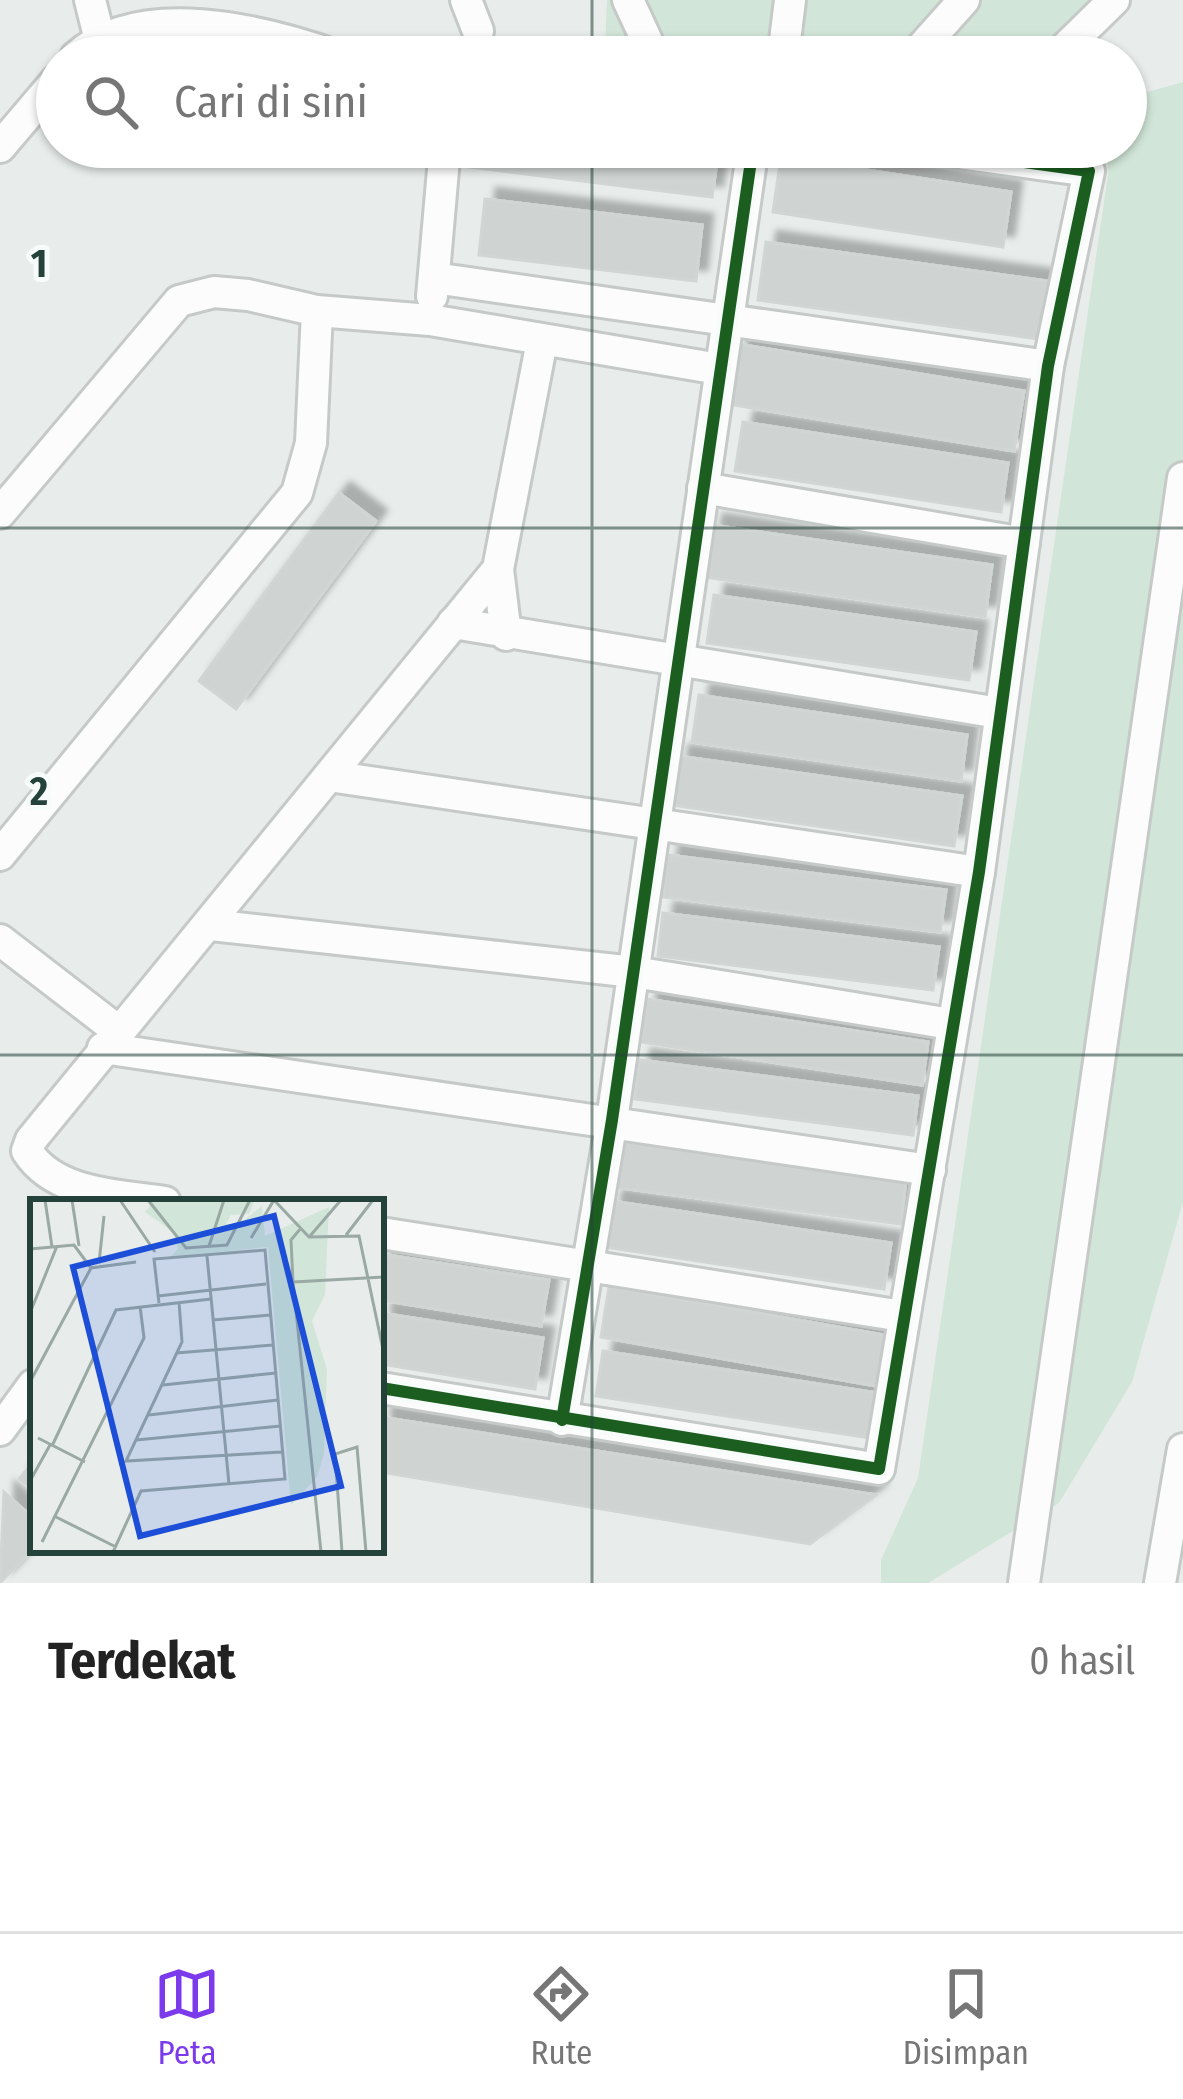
<!DOCTYPE html>
<html lang="id">
<style>
body{margin:0;font-family:"Fira Sans Condensed",sans-serif;background:#f6f6f6;color:#222}
.list{margin:0;padding:0;list-style:none}
h2{display:flex;justify-content:space-between;align-items:center;height:156px;margin:0;padding:0 48px;font-size:51px}
h2 small{font-size:39px;font-weight:400;color:#767676}
.icon{flex:none;width:66px;height:66px;fill:none;stroke:currentColor;stroke-width:2;stroke-linecap:round;stroke-linejoin:round}
.map{position:relative;flex:none;width:1183px;height:1583px;overflow:hidden}
.search{position:absolute;background:#fff;box-shadow:0 3px 9px #0004;left:36px;right:36px;top:36px;height:132px;display:flex;align-items:center;gap:30px;box-sizing:border-box;padding:0 42px;border-radius:66px;color:#767676;font-size:45px}
.sheet{height:348px;background:#fff}
nav{display:flex;justify-content:space-around;align-items:center;box-sizing:border-box;height:168px;border-top:3px solid #e0e0e0;background:#fff;font-size:33px;color:#767676}
nav a{display:grid;justify-items:center;gap:6px}
nav .on{color:#7c3aed}
.map>svg:first-child{display:block}
.green{fill:#d1e6d8}
.building{fill:#cfd4d2;stroke:#d1d6d4;stroke-width:3;filter:url(#shadow)}
.lines{fill:none;stroke-linecap:round;stroke-linejoin:round}
.street-casing{stroke:#c5cac8;stroke-width:36}
.street{stroke:#fcfcfc;stroke-width:30}
.cycleway-casing{stroke:#f7fbf9;stroke-width:20}
.cycleway{stroke:#1b5e20;stroke-width:12}
.grid{fill:none;stroke:#24423a;stroke-width:3;stroke-opacity:0.55}
.inset-road{fill:none;stroke:#9aa9a4;stroke-width:3}
.view{fill:#1d4ed8;fill-opacity:0.15;stroke:#1d4ed8;stroke-width:6}
.inset-edge{fill:none;stroke:#24423a;stroke-width:6}
.grid-label{font-size:39px;text-anchor:middle;font-weight:bold;fill:#24423a;stroke:#f7fbf9;stroke-width:10;stroke-linejoin:round;paint-order:stroke}
</style>
<div class="map">
<svg width="1183" height="1583" viewBox="0 0 1183 1583">
<defs>
<filter id="shadow"><feDropShadow dx="11" dy="-11" stdDeviation="3" flood-color="#0004"/></filter>
</defs>
<rect width="100%" height="100%" fill="#e8edeb"/>
<!-- green -->
<g class="green">
<polygon points="607,0 1096,0 1092,10 1098,57 590,57 605,48"/>
<polygon points="1183,82 1183,1202 1132,1382 1059,1503 928,1583 881,1583 881,1560 918,1478 1108,174 1107,157 1033,147 1126,147 1126,98"/>
</g>
<!-- building -->
<g class="building">
<polygon points="464,147 719,147 712,197 461,166"/>
<polygon points="781,157 1011,192 1003,247 773,212"/>
<polygon points="485,199 702,225 696,281 479,255"/>
<polygon points="766,242 1047,281 1039,339 758,300"/>
<polygon points="738,344 1024,391 1014,451 728,404"/>
<polygon points="743,422 1008,463 1001,512 735,471"/>
<polygon points="339,493 376,521 236,709 199,681"/>
<polygon points="712,525 992,565 985,617 704,577"/>
<polygon points="714,595 976,632 969,680 707,643"/>
<polygon points="699,695 967,735 961,781 692,742"/>
<polygon points="678,756 962,796 954,846 672,805"/>
<polygon points="668,855 946,890 940,932 663,897"/>
<polygon points="663,913 939,947 933,990 658,956"/>
<polygon points="647,999 928,1042 922,1085 641,1042"/>
<polygon points="640,1060 918,1096 913,1135 635,1099"/>
<polygon points="619,1142 906,1179 901,1224 613,1187"/>
<polygon points="612,1201 891,1243 884,1289 605,1247"/>
<polygon points="381,1254 549,1280 541,1326 381,1300"/>
<polygon points="609,1287 895,1337 887,1388 601,1337"/>
<polygon points="381,1313 543,1338 535,1389 381,1364"/>
<polygon points="603,1351 884,1394 877,1439 596,1396"/>
<polygon points="381,1417 876,1495 810,1544 381,1472"/>
<polygon points="33,1462 33,1489 19,1479"/>
<polygon points="4,1492 33,1518 33,1548 0,1583"/>
</g>
<g class="lines">
<defs>
<g id="street">
<polyline points="90,0 98,32"/>
<polyline points="466,0 478,31"/>
<polyline points="628,0 654,56 660,57"/>
<path d="M76 57C140 0 260 29 339 57"/>
<polyline points="783,57 790,0"/>
<polyline points="913,57 964,0"/>
<polyline points="1056,57 1114,0"/>
<polyline points="0,147 57,80"/>
<polyline points="434,278 1048,366"/>
<polyline points="432,296 445,147"/>
<polyline points="703,488 1024,543"/>
<polyline points="0,513 179,301 214,292 248,295 317,311 430,320 719,369"/>
<polyline points="498,569 506,635"/>
<polyline points="453,623 999,713"/>
<polyline points="329,776 979,872"/>
<polyline points="0,855 297,493 311,443 317,311"/>
<polyline points="211,925 634,972 951,1024"/>
<polyline points="0,940 117,1030"/>
<polyline points="103,1048 930,1170"/>
<path d="M165 1202C119 1195 55 1195 27 1151L31 1140 498 569 542 341"/>
<polyline points="381,1233 902,1316"/>
<polyline points="381,1388 879,1469 979,872 1048,366 1089,171 915,147"/>
<polyline points="562,1420 612,1120 753,147"/>
<polyline points="0,1430 33,1385"/>
<polyline points="1024,1583 1183,478"/>
<polyline points="1160,1583 1183,1449"/>
</g>
</defs>
<!-- street casing -->
<use href="#street" class="street-casing"/>
<!-- street -->
<use href="#street" class="street"/>
<defs>
<g id="cycleway">
<polyline points="381,1388 879,1469 979,872 1048,366 1089,171 915,147"/>
<polyline points="562,1420 612,1120 753,147"/>
</g>
</defs>
<!-- cycleway casing -->
<use href="#cycleway" class="cycleway-casing"/>
<!-- cycleway -->
<use href="#cycleway" class="cycleway"/>
</g>
<!-- grid -->
<path class="grid" d="M592 0V57M592 147V1583M0 528H1183M0 1055H1183"/>
<!-- overview -->
<g transform="translate(30 1199)">
<rect width="354" height="354" fill="#e8edeb"/>
<path d="M124 1H225L219 15 201 16 196 25H209L232 7 235 37 299 8 295 96 282 122 297 170 294 255 287 278 261 306 238 48 140 58 148 50 143 33 115 13Z" fill="#d1e6d8"/>
<path class="inset-road" d="M15 1 22 48M42 1 49 47M90 1 125 53M118 1 156 49 197 46 220 1M271 29 261 41 263 83 291 353M316 36 343 1M280 37 311 1M221 39 244 1 279 38 329 37 354 155M179 47 194 1M0 50 44 46 61 69M177 57 199 285M69 64 74 17M263 83 354 78M128 97 236 85M149 103 152 143 96 262 252 253M0 114 27 47M183 121 240 116M146 154 243 146M0 183 61 69 106 63M133 186 246 174M119 216 248 201M8 239 55 263M106 241 251 227M22 247 86 111 181 100M0 282 20 246M26 318 86 348M12 343 114 139 110 107M83 353 111 292 255 280 235 51 124 60 129 104M312 353 305 255 327 248 336 353"/>
<path class="view" d="M244 17 311 287 110 337 43 68Z"/>
<rect width="354" height="354" class="inset-edge"/>
</g>
<g class="grid-label">
<text x="39" y="277">1</text>
<text x="39" y="805">2</text>
</g>
</svg>
<div class="search"><svg class="icon" aria-label="search" viewBox="0 0 24 24"><circle cx="10" cy="10" r="6"/><path d="M15 15l6 6"/></svg>Cari di sini</div>
</div>
<section class="sheet">
<h2>Terdekat<small>0 hasil</small></h2>
<ul class="list">
</ul>
</section>
<nav>
<a class="on"><svg class="icon" aria-label="map" viewBox="0 0 24 24"><path d="M3 6l6-2 6 2 6-2v14l-6 2-6-2-6 2zM9 4v14M15 6v14"/></svg>Peta</a>
<a><svg class="icon" aria-label="directions" viewBox="0 0 24 24"><path d="M12 3l9 9-9 9-9-9zM9 14v-3h6M13 9l2 2-2 2"/></svg>Rute</a>
<a><svg class="icon" aria-label="saved" viewBox="0 0 24 24"><path d="M7 4h10v16l-5-4-5 4z"/></svg>Disimpan</a>
</nav>
